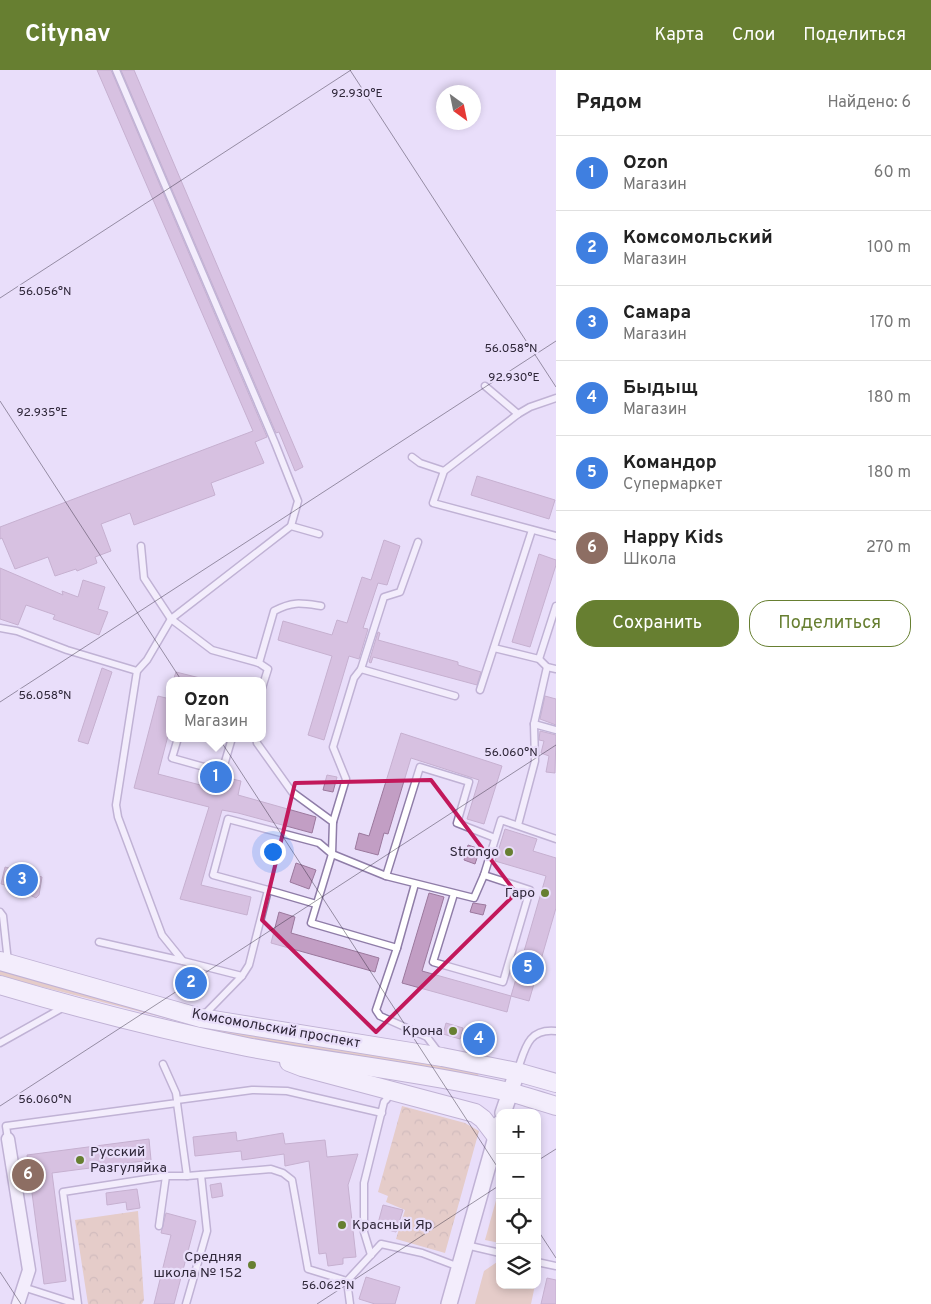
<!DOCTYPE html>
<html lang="ru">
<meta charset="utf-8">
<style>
body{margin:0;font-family:Overpass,sans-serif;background:#f2f2f2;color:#222}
.controls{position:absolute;right:15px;bottom:15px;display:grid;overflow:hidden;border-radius:10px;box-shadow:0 2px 8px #0003}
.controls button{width:45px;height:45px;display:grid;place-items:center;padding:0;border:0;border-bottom:1px solid #e0e0e0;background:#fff;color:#222;font:25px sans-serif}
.compass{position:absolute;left:436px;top:15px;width:45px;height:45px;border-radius:50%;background:#fff;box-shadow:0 2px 8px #0003;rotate:147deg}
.you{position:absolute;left:272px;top:781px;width:18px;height:18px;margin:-12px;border:4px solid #fff;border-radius:50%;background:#1a73e8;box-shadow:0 0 0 8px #1a73e833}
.badge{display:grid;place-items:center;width:32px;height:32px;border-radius:50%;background:#677f31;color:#fff;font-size:16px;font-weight:700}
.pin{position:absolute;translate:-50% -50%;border:2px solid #fff;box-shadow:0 1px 5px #0006}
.popup{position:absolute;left:166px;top:607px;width:100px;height:65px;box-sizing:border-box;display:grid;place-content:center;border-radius:10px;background:#fff;filter:drop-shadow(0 1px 4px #0005);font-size:16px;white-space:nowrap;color:#767676}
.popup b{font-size:19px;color:#222}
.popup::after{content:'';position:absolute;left:50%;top:100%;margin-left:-10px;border:10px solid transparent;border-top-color:#fff}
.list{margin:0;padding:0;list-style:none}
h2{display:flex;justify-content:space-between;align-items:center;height:65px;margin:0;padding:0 20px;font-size:21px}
h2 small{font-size:16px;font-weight:400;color:#767676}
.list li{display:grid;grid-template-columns:32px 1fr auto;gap:15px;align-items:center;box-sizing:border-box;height:75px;padding:0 20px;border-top:1px solid #e0e0e0}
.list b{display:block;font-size:19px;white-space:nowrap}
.list p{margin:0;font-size:16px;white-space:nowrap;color:#767676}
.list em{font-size:16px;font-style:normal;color:#767676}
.actions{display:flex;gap:10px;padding:15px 20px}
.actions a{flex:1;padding:11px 0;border:1px solid #677f31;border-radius:20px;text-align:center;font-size:18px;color:#677f31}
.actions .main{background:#677f31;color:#fff}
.icon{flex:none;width:28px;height:28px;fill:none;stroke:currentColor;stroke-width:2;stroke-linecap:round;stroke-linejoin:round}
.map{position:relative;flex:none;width:556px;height:1234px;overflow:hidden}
header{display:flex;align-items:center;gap:30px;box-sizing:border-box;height:70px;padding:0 25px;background:#677f31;color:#fff}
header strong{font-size:24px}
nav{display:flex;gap:28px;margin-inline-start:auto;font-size:18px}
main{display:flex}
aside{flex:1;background:#fff}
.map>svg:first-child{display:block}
.grass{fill:#dfb58e}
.forest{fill:url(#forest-crowns)}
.building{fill:#c29ec4;stroke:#9b789d}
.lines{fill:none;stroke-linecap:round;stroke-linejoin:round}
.service-casing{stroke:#8f7da8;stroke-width:9}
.minor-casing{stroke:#8f7da8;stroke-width:15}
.tertiary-casing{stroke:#8f7da8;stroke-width:18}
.secondary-casing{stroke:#8f7da8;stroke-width:20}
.service{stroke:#fff;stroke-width:6}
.minor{stroke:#fff;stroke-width:12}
.tertiary{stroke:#fff;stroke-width:15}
.secondary{stroke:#fff;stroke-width:18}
.marked{fill:none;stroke:#c2185b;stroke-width:4;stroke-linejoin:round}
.ticks{fill:none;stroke:#2f2739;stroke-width:1;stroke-opacity:0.45}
.poi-dot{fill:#677f31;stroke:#e9defa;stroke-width:2}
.labels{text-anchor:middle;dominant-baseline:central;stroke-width:4.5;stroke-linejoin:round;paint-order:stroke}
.poi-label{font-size:14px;fill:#2f2739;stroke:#e9defa;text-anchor:end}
.street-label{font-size:14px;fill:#2f2739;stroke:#e9defa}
.ticks-label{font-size:12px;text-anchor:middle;fill:#2f2739;stroke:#e9defa;stroke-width:4.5;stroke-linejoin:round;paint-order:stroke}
</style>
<header>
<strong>Citynav</strong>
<nav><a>Карта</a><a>Слои</a><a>Поделиться</a></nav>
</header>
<main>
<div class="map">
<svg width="556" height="1234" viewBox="0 0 556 1234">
<defs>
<pattern id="forest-crowns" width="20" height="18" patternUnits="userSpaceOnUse" patternTransform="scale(1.25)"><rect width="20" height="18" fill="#dfb58e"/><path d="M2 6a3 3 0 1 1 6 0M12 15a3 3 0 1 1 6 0" fill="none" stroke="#b59375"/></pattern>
</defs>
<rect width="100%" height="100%" fill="#e9defa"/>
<!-- grass -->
<g class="grass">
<polygon points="0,900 134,937 479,1000 478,1007 232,965 23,912 0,905"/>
<polygon points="500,1116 500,1173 485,1170"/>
<polygon points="497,1192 500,1192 500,1215 535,1215 531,1234 475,1234 484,1201"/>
</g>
<!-- forest -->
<g class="forest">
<polygon points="402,1036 465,1053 479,1061 445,1183 396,1169 405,1140 386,1132 388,1126 378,1122"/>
<polygon points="138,1141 144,1230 142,1234 88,1234 75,1150"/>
</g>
<!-- building -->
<g class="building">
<polygon points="97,0 111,0 267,367 255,372 264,393 211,413 215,425 134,455 130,443 101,454 111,481 95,487 97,493 77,501 76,499 55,506 48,487 15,499 2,468 0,469 0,457 253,361"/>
<polygon points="121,0 134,0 303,397 295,401 279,362 276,363"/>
<polygon points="477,406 555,430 549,449 471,425"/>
<polygon points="384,470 400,476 387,515 378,513 363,558 368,559 359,589 349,586 324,670 308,665 332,586 278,570 283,551 332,565 337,550 347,553 362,507 371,510"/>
<polygon points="539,484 556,490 556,495 530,577 512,572"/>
<polygon points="0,498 63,525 62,521 78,527 83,510 105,517 98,539 108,542 99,565 53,549 55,545 26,535 18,555 0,549"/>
<polygon points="378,562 380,563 378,570 458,592 458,595 481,602 477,615 373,587 371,593 369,592"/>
<polygon points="102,598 112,602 88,674 78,671"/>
<polygon points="176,602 200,608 199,611 173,611"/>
<polygon points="158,626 170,629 170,658 158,704 212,718 215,705 241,711 238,725 316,747 312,763 238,743 222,740 201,815 251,827 247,845 180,829 209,737 134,718"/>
<polygon points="545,626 556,629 556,655 540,649"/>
<polygon points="540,661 556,665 555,703 546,702 549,686 541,683 544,671 539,670"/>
<polygon points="401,663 502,696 484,754 467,749 479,710 411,688 388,764 384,763 378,785 355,779 359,763 369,766"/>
<polygon points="327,705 337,707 333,722 323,720"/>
<polygon points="505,759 537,769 533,781 556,788 556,838 529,931 511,926 546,806 495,791"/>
<polygon points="468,775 480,779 475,794 464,790"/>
<polygon points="296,793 316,800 309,819 290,812"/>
<polygon points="5,797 42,807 39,825 36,828 30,825 30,821 1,814"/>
<polygon points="429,823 444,827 422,901 511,926 507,942 402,913"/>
<polygon points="473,833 486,835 483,845 470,842"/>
<polygon points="279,842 295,847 291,863 379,888 375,902 271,873"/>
<polygon points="184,898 204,904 197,927 178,922"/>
<polygon points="446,953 463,958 460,969 443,964"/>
<polygon points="236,1062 237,1071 283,1063 285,1074 325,1070 327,1087 358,1084 348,1115 356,1187 343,1188 343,1194 328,1196 326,1183 319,1184 309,1091 285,1096 284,1084 242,1090 241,1081 195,1086 193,1067"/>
<polygon points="149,1069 151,1090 52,1103 66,1211 44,1214 27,1085"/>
<polygon points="221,1113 223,1126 212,1128 210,1115"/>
<polygon points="137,1119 140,1138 127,1140 126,1132 107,1135 106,1123"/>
<polygon points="383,1135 403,1140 396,1162 377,1157"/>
<polygon points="166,1143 196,1151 174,1234 154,1234 171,1165 161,1163"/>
<polygon points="366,1207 400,1217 395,1234 375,1234 359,1229"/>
<polygon points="547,1208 556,1210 556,1234 541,1234"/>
</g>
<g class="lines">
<defs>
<g id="service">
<polyline points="116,0 275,373 298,431 291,456"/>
<polyline points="485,316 518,344"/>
<polyline points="556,328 530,337 518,344 444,401 433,433 556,466"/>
<polyline points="412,387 420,393 444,401"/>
<polyline points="141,476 144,508 171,549 212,580 259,593 268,599 262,618"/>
<polyline points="0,558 17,561 67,580 137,601"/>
<polyline points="494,578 539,589 547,597 556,599"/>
<polyline points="539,589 556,536"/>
<path d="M259 593 274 541C293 531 301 533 321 536"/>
<polyline points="361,599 455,626"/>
<polyline points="480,620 532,460"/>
<polyline points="534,654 556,660"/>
<polyline points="178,668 172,688 222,702 232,668"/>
<polyline points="256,668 257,673 292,722 333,752 332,784 311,853 397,878"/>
<polyline points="333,752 346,709 333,677 354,608 361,599 384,527 400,522 418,472"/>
<polyline points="518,755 535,691 534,654 547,597"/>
<polyline points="386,806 420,697 469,712 457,753 495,768"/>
<polyline points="415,814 397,878 376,940 380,946 427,967 439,983"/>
<polyline points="268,820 213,805 228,749 319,773 332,784 386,806 474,828 484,805 501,750 556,769"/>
<polyline points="454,824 433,892 503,912 530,820 484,805"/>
<polyline points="0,842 3,846 8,892"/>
<polyline points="99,872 183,891"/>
<polyline points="242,906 183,891 162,865 118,747 116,735 137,601 147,590 171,549 291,456 319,464"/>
<polyline points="203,946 242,906 249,895 268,820 316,834"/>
<polyline points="0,973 64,937"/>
<polyline points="163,994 176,1023 177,1030"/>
<path d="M517 1002C525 980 527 958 556 961"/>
<polyline points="177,1033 187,1106"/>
<polyline points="8,1069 6,1056 177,1033 177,1030 252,1020 287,1021 382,1043"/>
<polyline points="159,1156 166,1106"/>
<polyline points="466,1175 500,1183"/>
<polyline points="371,1185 364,1162 364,1113 384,1032 387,1029 384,1022"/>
<polyline points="537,1192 556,1196"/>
<polyline points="23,1217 76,1234"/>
<polyline points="78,1234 63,1122 166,1106 187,1106 271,1099 283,1103 292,1110 308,1199 347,1211"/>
<polyline points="186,1234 207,1161 201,1105"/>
<polyline points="350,1234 347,1211 381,1174 422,1183 459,1197"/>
</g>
<polyline id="minor" points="8,1069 29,1200 18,1234"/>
<g id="tertiary">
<polyline points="503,1043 517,1002"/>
<polyline points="449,1234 500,1053"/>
</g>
<g id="secondary">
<polyline points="0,891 201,948 442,987 517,1002 556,1013"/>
<path d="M0 915C81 939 163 960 247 977 334 993 422 1002 509 1022 524 1026 540 1031 556 1036"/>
<polyline points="289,992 302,997 475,1043 483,1049 496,1066"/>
</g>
</defs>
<!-- service casing -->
<use href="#service" class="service-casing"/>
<!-- minor casing -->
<use href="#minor" class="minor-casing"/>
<!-- tertiary casing -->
<use href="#tertiary" class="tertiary-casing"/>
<!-- secondary casing -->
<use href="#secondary" class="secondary-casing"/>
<!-- service -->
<use href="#service" class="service"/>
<!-- minor -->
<use href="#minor" class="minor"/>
<!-- tertiary -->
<use href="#tertiary" class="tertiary"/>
<!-- secondary -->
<use href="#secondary" class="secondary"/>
</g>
<!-- marked area -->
<path d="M0 0H556V1234H0ZM431 710 516 823 376 962 262 850 295 713Z" fill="#e9defa" fill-opacity=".55" fill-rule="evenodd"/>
<path class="marked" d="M431 710 516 823 376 962 262 850 295 713Z"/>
<!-- ticks -->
<path class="ticks" d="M350 0 556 317M0 228 351 0M0 331 500 1101M0 632 556 271M0 1036 556 675M537 1091 556 1079M537 1159 556 1188M0 1202 21 1234M317 1234 500 1115"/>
<!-- markers -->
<g class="poi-dot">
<circle cx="509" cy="782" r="5"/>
<circle cx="545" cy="823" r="5"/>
<circle cx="453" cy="961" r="5"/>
<circle cx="80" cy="1090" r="5"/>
<circle cx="342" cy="1155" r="5"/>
<circle cx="252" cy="1195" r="5"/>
</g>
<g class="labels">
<!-- poi labels -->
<g class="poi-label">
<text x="499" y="782">Strongo</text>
<text x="535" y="823">Гаро</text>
<text x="443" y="961">Крона</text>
<text x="90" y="1082" text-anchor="start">Русский<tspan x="90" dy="16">Разгуляйка</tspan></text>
<text x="352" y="1155" text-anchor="start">Красный Яр</text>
<text x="242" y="1187">Средняя<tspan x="242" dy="16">школа № 152</tspan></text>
</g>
<!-- street labels -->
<g class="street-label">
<text transform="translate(276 959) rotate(10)">Комсомольский проспект</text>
</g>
</g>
<g class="ticks-label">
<text x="357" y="27">92.930°E</text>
<text x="45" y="225">56.056°N</text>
<text x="511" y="282">56.058°N</text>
<text x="514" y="311">92.930°E</text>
<text x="42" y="346">92.935°E</text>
<text x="45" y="629">56.058°N</text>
<text x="511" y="686">56.060°N</text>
<text x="45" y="1033">56.060°N</text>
<text x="328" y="1219">56.062°N</text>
</g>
</svg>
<div class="controls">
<button>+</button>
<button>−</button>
<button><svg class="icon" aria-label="locate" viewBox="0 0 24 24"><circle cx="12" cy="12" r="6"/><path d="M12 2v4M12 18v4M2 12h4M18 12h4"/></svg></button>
<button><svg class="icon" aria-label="layers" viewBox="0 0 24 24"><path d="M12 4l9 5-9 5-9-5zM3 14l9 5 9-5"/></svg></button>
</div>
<svg class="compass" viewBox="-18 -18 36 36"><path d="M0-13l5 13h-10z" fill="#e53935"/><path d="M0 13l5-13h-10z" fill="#767676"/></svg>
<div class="you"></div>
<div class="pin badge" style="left:216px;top:707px;background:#3f7fe0">1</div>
<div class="popup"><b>Ozon</b>Магазин</div>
<div class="pin badge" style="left:191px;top:913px;background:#3f7fe0">2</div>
<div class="pin badge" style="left:22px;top:810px;background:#3f7fe0">3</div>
<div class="pin badge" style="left:479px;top:969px;background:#3f7fe0">4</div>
<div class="pin badge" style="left:528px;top:898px;background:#3f7fe0">5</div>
<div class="pin badge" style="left:28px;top:1105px;background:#8d6e63">6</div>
</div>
<aside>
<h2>Рядом<small>Найдено: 6</small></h2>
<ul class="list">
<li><span class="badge" style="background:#3f7fe0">1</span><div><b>Ozon</b><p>Магазин</p></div><em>60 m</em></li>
<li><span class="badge" style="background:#3f7fe0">2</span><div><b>Комсомольский</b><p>Магазин</p></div><em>100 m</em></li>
<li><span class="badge" style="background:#3f7fe0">3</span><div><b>Самара</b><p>Магазин</p></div><em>170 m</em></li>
<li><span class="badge" style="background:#3f7fe0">4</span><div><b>Быдыщ</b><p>Магазин</p></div><em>180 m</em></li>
<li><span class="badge" style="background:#3f7fe0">5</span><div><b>Командор</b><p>Супермаркет</p></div><em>180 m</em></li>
<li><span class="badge" style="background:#8d6e63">6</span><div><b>Happy Kids</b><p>Школа</p></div><em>270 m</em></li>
</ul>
<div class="actions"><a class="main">Сохранить</a><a>Поделиться</a></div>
</aside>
</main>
